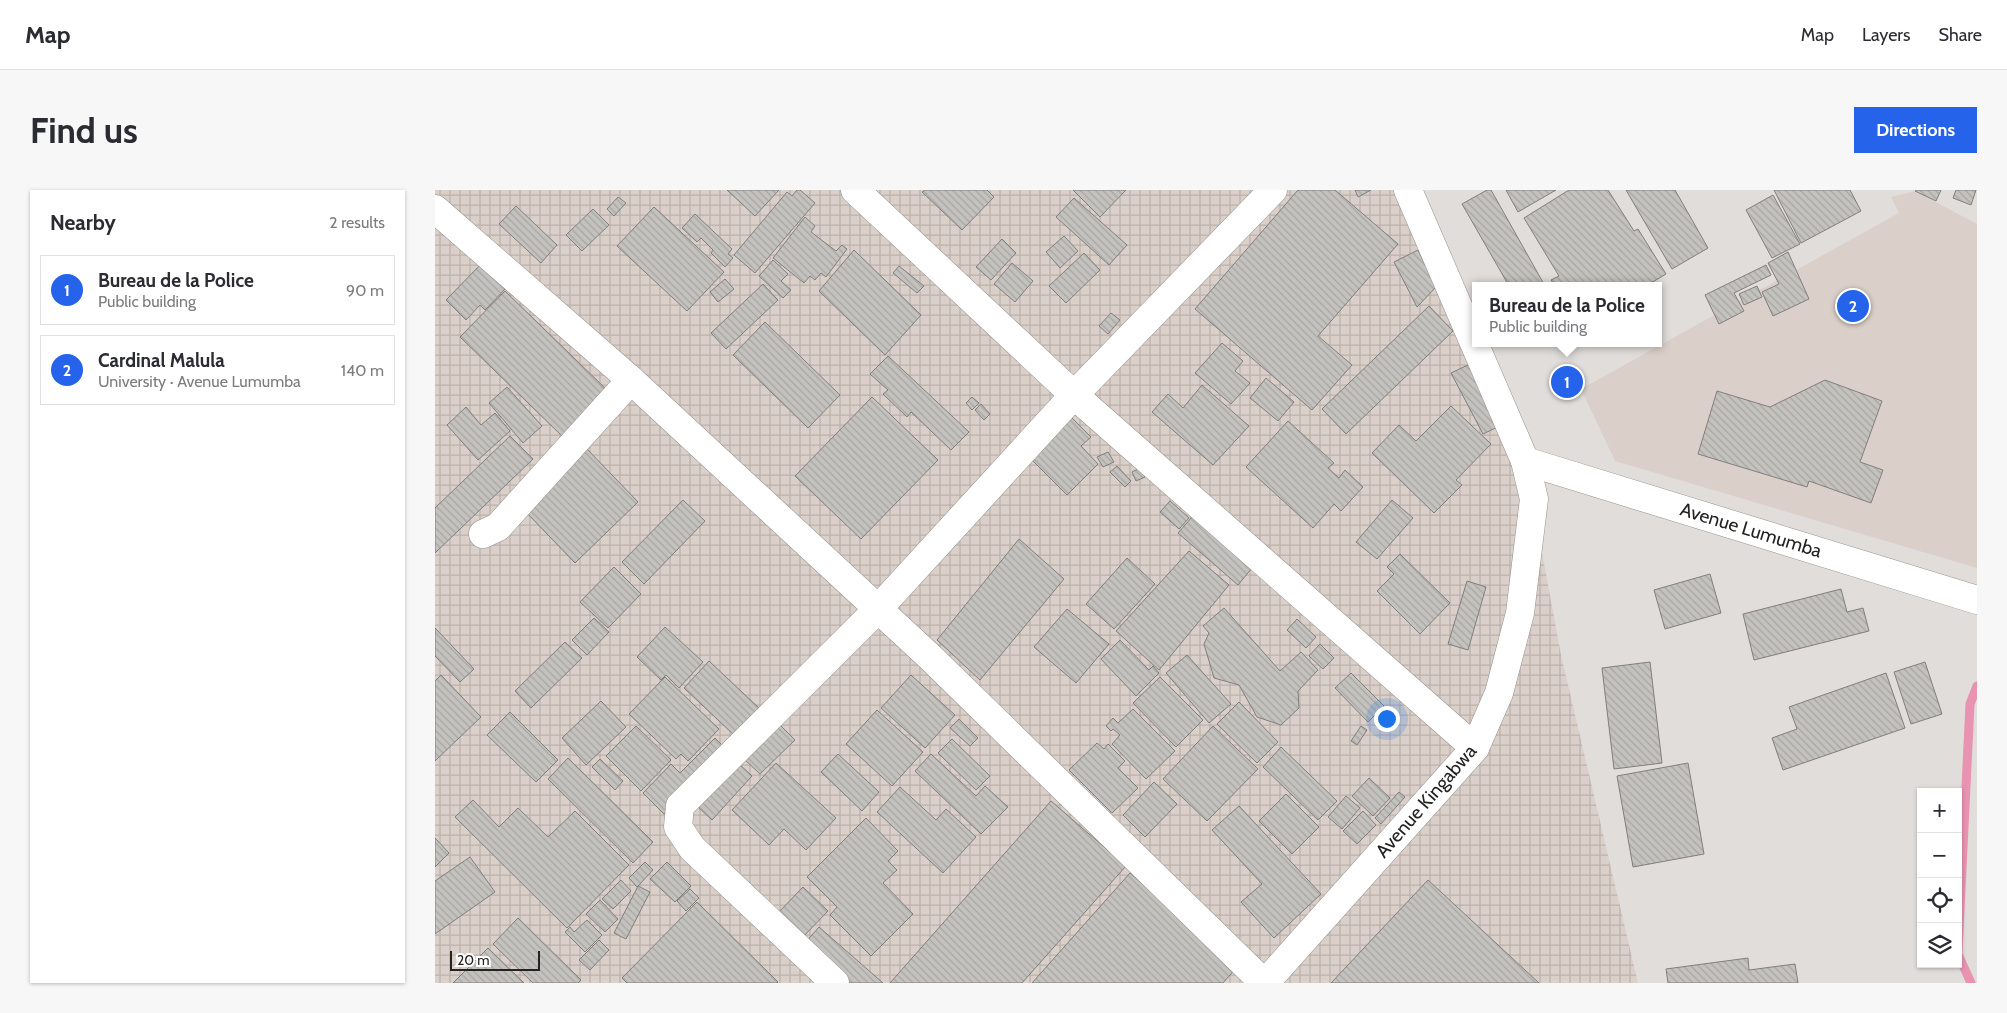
<!DOCTYPE html>
<meta charset="utf-8">
<style>
body{margin:0;font-family:Cabin,sans-serif;background:#f7f7f7;color:#2b2b33}
.controls{position:absolute;right:15px;bottom:15px;display:grid;overflow:hidden;border-radius:0px;box-shadow:0 1px 4px #0004}
.controls button{width:45px;height:45px;display:grid;place-items:center;padding:0;border:0;border-bottom:1px solid #e1e1e2;background:#fff;color:#2b2b33;font:25px sans-serif}
.scale{position:absolute;left:15px;bottom:12px;width:90px;box-sizing:border-box;padding-left:5px;border:2px solid #252322;border-top:0;font-size:14px;line-height:18px;white-space:nowrap;color:#252322;-webkit-text-stroke:4px #fff;paint-order:stroke}
.you{position:absolute;left:951px;top:528px;width:18px;height:18px;margin:-12px;border:4px solid #fff;border-radius:50%;background:#1a73e8;box-shadow:0 0 0 8px #1a73e833}
.badge{display:grid;place-items:center;width:32px;height:32px;border-radius:50%;background:#2563eb;color:#fff;font-size:16px;font-weight:700}
.pin{position:absolute;translate:-50% -50%;border:2px solid #fff;box-shadow:0 1px 5px #0006}
.popup{position:absolute;left:1037px;top:92px;width:190px;height:65px;box-sizing:border-box;display:grid;place-content:center;border-radius:0px;background:#fff;filter:drop-shadow(0 1px 4px #0005);font-size:16px;white-space:nowrap;color:#7c7c81}
.popup b{font-size:19px;color:#2b2b33}
.popup::after{content:'';position:absolute;left:50%;top:100%;margin-left:-10px;border:10px solid transparent;border-top-color:#fff}
.list{margin:0;padding:0;list-style:none}
h2{display:flex;justify-content:space-between;align-items:center;height:65px;margin:0;padding:0 20px;font-size:21px}
h2 small{font-size:16px;font-weight:400;color:#7c7c81}
.list li{display:grid;grid-template-columns:32px 1fr auto;gap:15px;align-items:center;box-sizing:border-box;height:70px;margin:0 10px 10px;padding:0 10px;border:1px solid #e1e1e2;border-radius:0px}
.list b{display:block;font-size:19px;white-space:nowrap}
.list p{margin:0;font-size:16px;white-space:nowrap;color:#7c7c81}
.list em{font-size:16px;font-style:normal;color:#7c7c81}
.icon{flex:none;width:28px;height:28px;fill:none;stroke:currentColor;stroke-width:2;stroke-linecap:round;stroke-linejoin:round}
.map{position:relative;flex:none;width:1542px;height:793px;overflow:hidden;border-radius:0px}
header{display:flex;align-items:center;gap:30px;box-sizing:border-box;height:70px;padding:0 25px;background:#fff;border-bottom:1px solid #e1e1e2}
header strong{font-size:24px}
nav{display:flex;gap:28px;margin-inline-start:auto;font-size:18px}
.intro{display:flex;align-items:center;justify-content:space-between;box-sizing:border-box;height:120px;padding:0 30px}
h1{margin:0;font-size:35px}
.button{padding:12px 22px;border-radius:0px;background:#2563eb;color:#fff;font-size:18px;font-weight:700}
main{display:flex;gap:30px;padding:0 30px}
aside{flex:1;background:#fff;border-radius:0px;box-shadow:0 1px 4px #0004}
.map>svg:first-child{display:block}
.built{fill:#dbd0c9}
.industrial{fill:url(#industrial-grid)}
.lines{fill:none;stroke-linecap:round;stroke-linejoin:round}
.stream{stroke:#e893b1;stroke-width:9}
.building{fill:url(#building-back-hatch);stroke:#817f7c}
.minor-casing{stroke:#969290;stroke-width:29}
.minor{stroke:#fff;stroke-width:28}
.labels{text-anchor:middle;dominant-baseline:central;stroke-width:4;stroke-linejoin:round;paint-order:stroke}
.street-label{font-size:19px;fill:#252322;stroke:#fff}
</style>
<header>
<strong>Map</strong>
<nav><a>Map</a><a>Layers</a><a>Share</a></nav>
</header>
<div class="intro"><h1>Find us</h1><a class="button">Directions</a></div>
<main>
<aside>
<h2>Nearby<small>2 results</small></h2>
<ul class="list">
<li><span class="badge">1</span><div><b>Bureau de la Police</b><p>Public building</p></div><em>90 m</em></li>
<li><span class="badge">2</span><div><b>Cardinal Malula</b><p>University · Avenue Lumumba</p></div><em>140 m</em></li>
</ul>
</aside>
<div class="map">
<svg width="1542" height="793" viewBox="0 0 1542 793">
<defs>
<pattern id="industrial-grid" width="8" height="8" patternUnits="userSpaceOnUse" patternTransform="scale(1.25)"><rect width="8" height="8" fill="#dbd0c9"/><path d="M0 4h8M4 0v8" fill="none" stroke="#bcb2ac"/></pattern>
<pattern id="building-back-hatch" width="6" height="6" patternUnits="userSpaceOnUse" patternTransform="scale(1.25)"><rect width="6" height="6" fill="#c4c2be"/><path d="M-1 5l2 2M0 0l6 6M5-1l2 2" fill="none" stroke="#a8a6a3"/></pattern>
</defs>
<rect width="100%" height="100%" fill="#e1dddb"/>
<!-- built -->
<polygon class="built" points="1480,1 1542,34 1542,378 1180,271 1146,199 1464,23 1456,7"/>
<!-- industrial -->
<polygon class="industrial" points="0,0 961,0 1090,271 1126,465 1203,793 0,793"/>
<g class="lines">
<!-- stream -->
<g class="stream">
<polyline points="1523,761 1535,514 1542,496"/>
<polyline points="1523,764 1536,793"/>
</g>
</g>
<!-- building -->
<g class="building">
<polygon points="292,0 344,0 320,26"/>
<polygon points="362,0 365,0 380,13 320,83 299,65 352,2 357,6"/>
<polygon points="490,0 552,0 559,7 527,40 487,2"/>
<polygon points="638,0 691,0 665,27"/>
<polygon points="863,0 900,0 963,54 883,146 917,175 877,220 760,119"/>
<polygon points="920,0 936,0 923,7"/>
<polygon points="1052,0 1056,0 1110,96 1074,96 1027,14"/>
<polygon points="1071,0 1121,0 1083,22"/>
<polygon points="1134,0 1173,0 1199,41 1203,39 1231,84 1211,96 1120,96 1116,90 1124,86 1089,28"/>
<polygon points="1191,0 1240,0 1273,58 1237,79"/>
<polygon points="1339,0 1415,0 1426,21 1366,53"/>
<polygon points="1481,0 1506,0 1501,11 1480,1"/>
<polygon points="1521,0 1541,0 1536,15 1518,8"/>
<polygon points="1338,5 1365,54 1337,68 1311,20"/>
<polygon points="183,7 191,13 179,26 172,19"/>
<polygon points="639,8 692,55 674,75 621,27"/>
<polygon points="81,16 122,55 106,73 64,34"/>
<polygon points="219,17 289,82 252,121 182,56"/>
<polygon points="158,19 174,35 147,61 131,45"/>
<polygon points="260,24 297,59 293,64 298,68 290,77 276,63 278,60 266,48 262,52 247,38"/>
<polygon points="370,27 380,36 376,42 401,61 407,55 412,59 391,87 386,83 380,90 375,86 369,93 338,68"/>
<polygon points="629,46 643,61 625,78 611,62"/>
<polygon points="567,49 581,63 556,90 541,77"/>
<polygon points="419,60 486,125 450,165 384,101"/>
<polygon points="983,60 1001,97 982,117 959,72"/>
<polygon points="1353,62 1374,109 1338,126 1327,102 1344,94 1333,73"/>
<polygon points="649,63 665,80 631,113 614,96"/>
<polygon points="338,70 353,84 346,91 356,100 348,108 324,86"/>
<polygon points="48,72 73,96 50,120 45,115 31,130 11,110"/>
<polygon points="577,73 598,91 580,112 559,94"/>
<polygon points="1331,75 1336,85 1299,103 1309,121 1284,134 1270,105"/>
<polygon points="464,76 489,96 482,103 458,83"/>
<polygon points="290,89 299,99 283,112 275,102"/>
<polygon points="328,94 343,110 291,159 276,143"/>
<polygon points="1322,96 1327,107 1309,115 1304,104"/>
<polygon points="70,101 172,200 127,246 25,147"/>
<polygon points="994,116 1018,141 911,244 887,219"/>
<polygon points="676,123 685,130 673,144 664,136"/>
<polygon points="330,132 405,205 373,238 298,165"/>
<polygon points="787,153 808,171 800,181 815,193 796,214 760,183"/>
<polygon points="453,166 534,242 516,260 476,222 472,227 448,204 453,200 435,184"/>
<polygon points="1037,173 1069,234 1048,244 1016,183"/>
<polygon points="831,188 859,212 843,231 815,208"/>
<polygon points="1390,190 1447,211 1425,272 1448,280 1436,313 1374,291 1372,297 1263,264 1282,201 1335,217"/>
<polygon points="767,195 814,236 778,275 717,222 733,204 748,218"/>
<polygon points="72,197 107,236 88,253 54,213"/>
<polygon points="437,207 503,270 426,349 360,286"/>
<polygon points="537,207 544,213 537,220 531,213"/>
<polygon points="546,214 555,224 549,230 540,220"/>
<polygon points="1016,216 1056,254 1021,290 1027,295 999,323 937,263 964,235 981,251"/>
<polygon points="31,217 46,235 60,223 75,241 43,270 12,235"/>
<polygon points="637,228 656,247 646,256 663,274 632,305 596,269"/>
<polygon points="853,231 899,273 893,278 904,288 910,280 928,297 906,321 899,314 878,338 811,277"/>
<polygon points="75,246 98,269 0,363 0,318"/>
<polygon points="152,259 203,312 140,373 89,320"/>
<polygon points="673,262 679,272 668,277 662,267"/>
<polygon points="682,276 696,291 690,297 675,282"/>
<polygon points="705,278 710,287 701,291 697,282"/>
<polygon points="248,310 270,331 209,394 187,372"/>
<polygon points="957,310 978,328 942,369 921,352"/>
<polygon points="735,311 754,328 744,339 725,322"/>
<polygon points="757,327 817,378 803,395 743,343"/>
<polygon points="584,349 629,389 545,490 502,450"/>
<polygon points="754,361 794,395 724,480 681,441"/>
<polygon points="965,364 1015,413 985,444 942,401 959,384 952,377"/>
<polygon points="692,368 720,394 679,439 651,414"/>
<polygon points="179,377 206,404 173,438 145,412"/>
<polygon points="1275,384 1286,423 1230,439 1219,400"/>
<polygon points="1032,391 1051,397 1033,460 1013,454"/>
<polygon points="1406,399 1412,422 1428,418 1434,441 1319,470 1308,424"/>
<polygon points="789,418 845,481 866,462 883,480 863,501 864,518 846,535 822,527 804,495 779,488 769,454 774,443 768,436"/>
<polygon points="632,419 674,454 641,493 599,457"/>
<polygon points="159,428 174,442 152,465 137,450"/>
<polygon points="862,429 881,447 871,458 852,440"/>
<polygon points="230,437 268,472 244,498 231,485 226,490 202,467"/>
<polygon points="0,438 39,479 25,492 0,466"/>
<polygon points="685,450 714,480 718,476 724,483 701,506 666,469"/>
<polygon points="130,452 147,468 96,518 80,501"/>
<polygon points="885,454 899,468 888,479 874,466"/>
<polygon points="752,465 796,514 774,533 731,483"/>
<polygon points="274,471 325,519 300,546 249,498"/>
<polygon points="1215,472 1227,573 1179,579 1167,478"/>
<polygon points="1490,472 1507,524 1476,534 1459,482"/>
<polygon points="916,483 949,516 933,532 900,498"/>
<polygon points="1451,483 1470,538 1348,580 1337,548 1362,539 1354,517"/>
<polygon points="6,485 46,527 0,571 0,491"/>
<polygon points="476,485 520,525 490,558 446,518"/>
<polygon points="230,487 284,539 253,571 246,564 241,569 194,524"/>
<polygon points="725,487 768,530 741,557 698,513"/>
<polygon points="166,511 191,537 151,575 127,548"/>
<polygon points="804,512 843,552 822,573 782,534"/>
<polygon points="698,519 740,561 711,589 677,554 685,545 678,539 676,541 671,536 678,528 683,533"/>
<polygon points="442,520 488,562 457,596 411,554"/>
<polygon points="75,522 123,570 101,592 52,545"/>
<polygon points="524,529 543,548 535,556 515,538"/>
<polygon points="342,532 360,550 325,584 307,567"/>
<polygon points="201,536 236,570 206,601 171,566"/>
<polygon points="778,536 823,579 772,631 728,589"/>
<polygon points="926,536 932,540 922,555 916,551"/>
<polygon points="280,548 292,560 229,624 208,603 236,574 245,583"/>
<polygon points="517,549 555,586 541,600 503,563"/>
<polygon points="662,553 669,559 673,554 690,571 683,578 703,598 677,623 634,580"/>
<polygon points="846,557 902,611 883,630 828,577"/>
<polygon points="403,564 444,602 427,621 386,582"/>
<polygon points="496,564 541,606 550,596 573,617 546,644 480,581"/>
<polygon points="133,568 218,652 198,673 113,589"/>
<polygon points="165,569 188,591 180,600 157,577"/>
<polygon points="301,571 317,586 277,630 261,615"/>
<polygon points="341,573 401,628 371,660 349,639 334,655 297,620"/>
<polygon points="1253,573 1269,664 1198,677 1182,586"/>
<polygon points="934,588 955,608 938,626 917,606"/>
<polygon points="719,592 742,614 710,647 688,625"/>
<polygon points="465,597 501,630 511,619 541,647 508,683 442,622"/>
<polygon points="964,602 970,607 946,634 940,628"/>
<polygon points="851,604 884,637 857,664 824,631"/>
<polygon points="911,606 925,618 907,639 893,627"/>
<polygon points="38,610 64,637 83,618 113,647 140,621 194,675 132,738 20,627"/>
<polygon points="616,611 691,676 587,793 455,793"/>
<polygon points="804,616 886,704 839,748 806,712 827,694 777,640"/>
<polygon points="928,621 941,635 922,654 908,641"/>
<polygon points="431,628 463,661 453,671 462,680 448,693 478,724 436,766 395,725 402,717 372,687"/>
<polygon points="0,648 14,663 0,677"/>
<polygon points="35,667 60,702 0,744 0,691"/>
<polygon points="210,672 218,680 202,697 194,688"/>
<polygon points="232,672 256,696 240,712 215,689"/>
<polygon points="695,683 802,777 788,793 597,793"/>
<polygon points="186,690 196,701 178,719 167,709"/>
<polygon points="993,690 1104,793 896,793"/>
<polygon points="203,696 215,702 191,749 179,743"/>
<polygon points="368,697 393,721 366,749 341,725"/>
<polygon points="255,699 264,708 251,721 242,711"/>
<polygon points="165,710 183,729 170,742 151,724"/>
<polygon points="262,712 343,792 342,793 192,793 187,788"/>
<polygon points="83,728 146,790 143,793 98,793 58,754"/>
<polygon points="152,730 167,745 150,762 130,742 135,737 139,742"/>
<polygon points="384,737 448,793 415,793 370,753"/>
<polygon points="164,750 174,760 155,780 144,770"/>
<polygon points="53,758 89,793 18,793"/>
<polygon points="1313,768 1314,780 1360,774 1363,793 1233,793 1231,779"/>
</g>
<g class="lines">
<defs>
<g id="minor">
<polyline points="420,0 639,205 1040,558"/>
<polyline points="0,19 196,190 495,467 829,793"/>
<polyline points="1090,271 1542,410"/>
<polyline points="48,344 63,337 196,190"/>
<polyline points="400,793 257,658 243,637 245,616 443,419 639,205 838,0"/>
<polyline points="830,793 1040,558 1064,503 1085,423 1099,309 1090,271 973,0"/>
</g>
</defs>
<!-- minor casing -->
<use href="#minor" class="minor-casing"/>
<!-- minor -->
<use href="#minor" class="minor"/>
</g>
<g class="labels">
<!-- street labels -->
<g class="street-label">
<text transform="translate(1316 340) rotate(17)">Avenue Lumumba</text>
<text transform="translate(991 611) rotate(-49)">Avenue Kingabwa</text>
</g>
</g>
</svg>
<div class="controls">
<button>+</button>
<button>−</button>
<button><svg class="icon" aria-label="locate" viewBox="0 0 24 24"><circle cx="12" cy="12" r="6"/><path d="M12 2v4M12 18v4M2 12h4M18 12h4"/></svg></button>
<button><svg class="icon" aria-label="layers" viewBox="0 0 24 24"><path d="M12 4l9 5-9 5-9-5zM3 14l9 5 9-5"/></svg></button>
</div>
<div class="scale">20 m</div>
<div class="you"></div>
<div class="pin badge" style="left:1132px;top:192px">1</div>
<div class="popup"><b>Bureau de la Police</b>Public building</div>
<div class="pin badge" style="left:1418px;top:116px">2</div>
</div>
</main>
